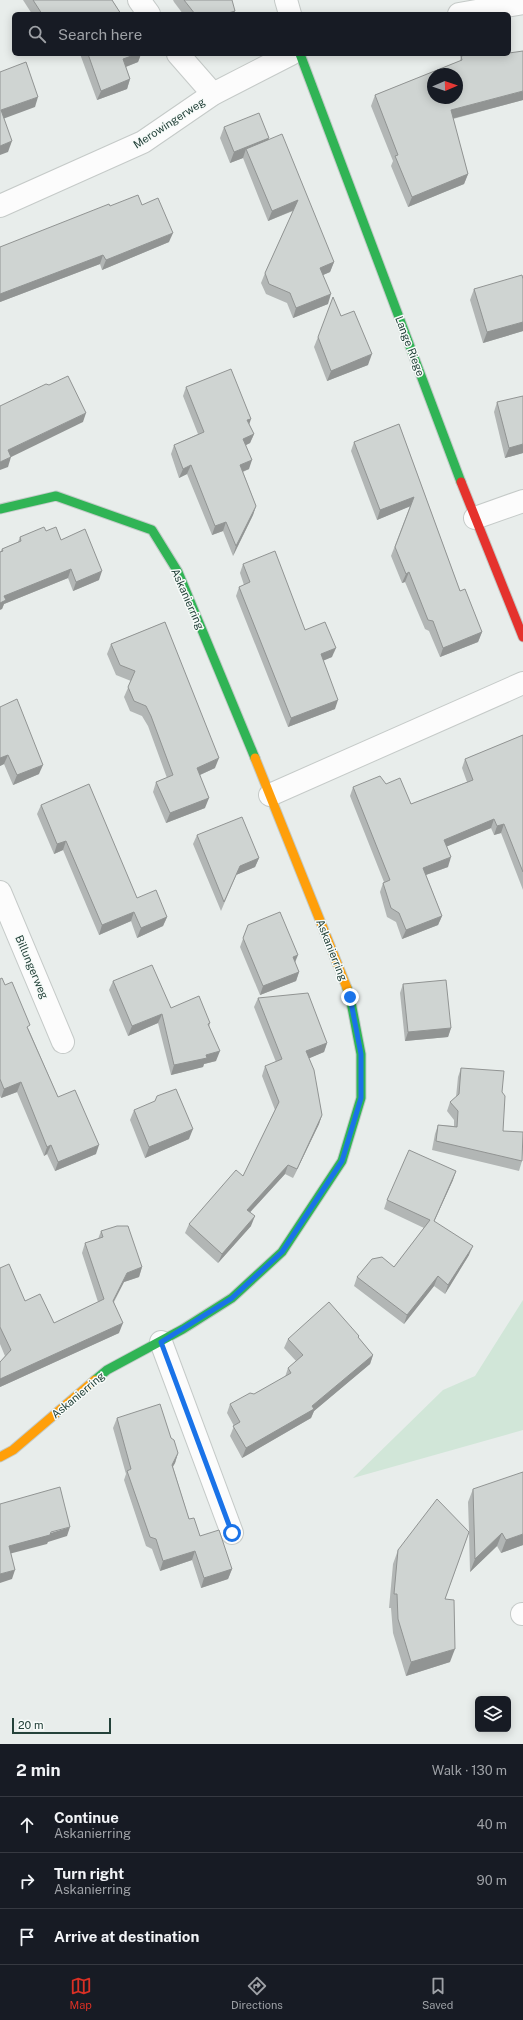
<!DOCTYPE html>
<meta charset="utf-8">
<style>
body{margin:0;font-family:"Public Sans",sans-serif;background:#242831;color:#f1f3f6}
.controls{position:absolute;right:12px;bottom:12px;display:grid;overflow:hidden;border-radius:6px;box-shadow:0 2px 10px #0003}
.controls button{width:36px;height:36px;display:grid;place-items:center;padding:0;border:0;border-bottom:1px solid #363941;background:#171b24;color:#f1f3f6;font:20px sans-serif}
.compass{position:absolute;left:427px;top:68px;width:36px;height:36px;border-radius:50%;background:#171b24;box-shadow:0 2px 10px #0003;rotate:88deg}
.scale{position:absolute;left:12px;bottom:10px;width:99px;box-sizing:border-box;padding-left:4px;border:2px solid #24423a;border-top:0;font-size:11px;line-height:14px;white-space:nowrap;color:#24423a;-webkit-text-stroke:3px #f7fbf9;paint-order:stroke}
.stop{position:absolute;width:12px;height:12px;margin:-9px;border:3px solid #1a73e8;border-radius:50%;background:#fff}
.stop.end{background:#1a73e8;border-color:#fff;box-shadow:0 1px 4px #0008}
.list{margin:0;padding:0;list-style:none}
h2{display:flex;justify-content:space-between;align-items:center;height:52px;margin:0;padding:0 16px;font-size:17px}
h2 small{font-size:13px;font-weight:400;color:#9ea1a6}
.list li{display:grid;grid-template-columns:26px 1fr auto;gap:12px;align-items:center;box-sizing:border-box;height:56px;padding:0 16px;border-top:1px solid #363941}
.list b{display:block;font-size:15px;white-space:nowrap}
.list p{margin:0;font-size:13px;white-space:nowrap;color:#9ea1a6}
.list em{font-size:13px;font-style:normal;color:#9ea1a6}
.icon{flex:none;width:22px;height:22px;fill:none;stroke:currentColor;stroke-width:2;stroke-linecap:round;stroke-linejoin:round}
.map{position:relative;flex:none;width:523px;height:1744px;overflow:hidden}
.search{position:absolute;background:#171b24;box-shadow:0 2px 10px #0003;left:12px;right:12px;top:12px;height:44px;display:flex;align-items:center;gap:10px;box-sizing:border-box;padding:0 14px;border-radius:6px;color:#9ea1a6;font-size:15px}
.sheet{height:220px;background:#171b24}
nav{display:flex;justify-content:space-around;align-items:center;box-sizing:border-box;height:56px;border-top:1px solid #363941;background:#171b24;font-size:11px;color:#9ea1a6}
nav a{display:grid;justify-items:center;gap:2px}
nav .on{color:#d93025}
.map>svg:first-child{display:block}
.green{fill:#d1e6d8}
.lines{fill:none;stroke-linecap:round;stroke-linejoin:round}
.street-casing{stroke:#c5cac8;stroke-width:24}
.fast-casing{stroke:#c3cbc8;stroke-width:11}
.slow-casing{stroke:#c3cbc8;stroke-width:11}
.jam-casing{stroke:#c3cbc8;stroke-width:11}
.street{stroke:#fcfcfc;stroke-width:22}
.fast{stroke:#30b455;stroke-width:9}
.slow{stroke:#ff9f0a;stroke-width:9}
.jam{stroke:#e5322d;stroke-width:9}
.wall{fill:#b2b6b5}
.shaded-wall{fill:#919493}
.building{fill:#cfd4d2;stroke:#919493;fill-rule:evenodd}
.route{stroke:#1a73e8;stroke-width:5}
.labels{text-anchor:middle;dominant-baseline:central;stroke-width:3;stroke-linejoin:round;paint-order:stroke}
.street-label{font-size:11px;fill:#24423a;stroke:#f7fbf9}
</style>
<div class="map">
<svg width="523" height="1744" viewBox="0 0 523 1744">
<rect width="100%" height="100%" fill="#e8edeb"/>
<!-- green -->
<polygon class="green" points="523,1300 523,1430 353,1478 443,1390 475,1376"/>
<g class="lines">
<defs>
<g id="street">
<polyline points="139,0 149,14"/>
<polyline points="286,0 290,14"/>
<polyline points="459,14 523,3"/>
<polyline points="178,54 213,94"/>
<polyline points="0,206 143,142 213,94 291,54"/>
<polyline points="475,518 523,501"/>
<polyline points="270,795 523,683"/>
<polyline points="0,892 63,1042"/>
<polyline points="161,1342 232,1533"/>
<polyline points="522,1614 523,1614"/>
</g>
<g id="fast">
<polyline points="300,54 461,482"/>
<polyline points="0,509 56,496 152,530 178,572 255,758"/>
<polyline points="95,1380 107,1370 183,1329 232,1298 282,1252 342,1161 361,1098 361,1054 350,997 347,988"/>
</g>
<g id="slow">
<polyline points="255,758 347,988"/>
<polyline points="0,1457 13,1450 95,1380"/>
</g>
<polyline id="jam" points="461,482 523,637"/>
</defs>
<!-- street casing -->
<use href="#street" class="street-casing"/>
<!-- fast casing -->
<use href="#fast" class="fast-casing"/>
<!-- slow casing -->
<use href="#slow" class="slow-casing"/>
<!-- jam casing -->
<use href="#jam" class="jam-casing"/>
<!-- street -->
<use href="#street" class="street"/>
<!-- fast -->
<use href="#fast" class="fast"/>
<!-- slow -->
<use href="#slow" class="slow"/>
<!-- jam -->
<use href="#jam" class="jam"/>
</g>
<!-- wall -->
<g class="wall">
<polygon points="23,0 112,0 121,14 32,14"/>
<polygon points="173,0 232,0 234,14 183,14 174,2"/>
<polygon points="80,54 141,54 138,62 126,67 130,79 127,89 97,100"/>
<polygon points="461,56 523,100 453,119 468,174 464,184 408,207 391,166 393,161 371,106 375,95 460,61"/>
<polygon points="224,127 269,139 334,262 330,272 323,275 328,304 293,318 287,303 266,294 261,283 265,273 293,211 268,221 243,158 230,163 220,138"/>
<polygon points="142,205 169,242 102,270 100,264 0,302 0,247 110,206"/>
<polygon points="523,279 523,331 483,343 470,300 474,289"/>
<polygon points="341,316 368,365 327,381 314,347 318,337"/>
<polygon points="186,387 249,424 254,434 250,443 246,445 249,469 243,472 256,506 253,515 233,556 223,531 212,535 187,474 179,478 171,454 174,445 198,434 183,396"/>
<polygon points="497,402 523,453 505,458 494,412"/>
<polygon points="399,424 460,591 482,632 478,642 440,657 429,631 425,629 405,582 402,583 391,556 410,506 377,520 351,451 354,442"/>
<polygon points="46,531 61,540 99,580 73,591 68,578 4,604 2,609 0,552 2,549 18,542 20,537"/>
<polygon points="243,564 305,630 332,657 323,660 335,709 288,727 236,596 239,587 244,585 240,573"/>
<polygon points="165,622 215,768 200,775 205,808 166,823 153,792 156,782 167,778 148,726 142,716 130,711 124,697 131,681 116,675 107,654 111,644"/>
<polygon points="0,707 39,774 13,785 4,764 0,766"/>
<polygon points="523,735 523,890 501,833 494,835 491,828 447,846 448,867 426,875 442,916 438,925 402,939 396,922 387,917 380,892 383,883 384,882 350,796 353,787 386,784 411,804 467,782 462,768 465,759"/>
<polygon points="41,805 137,898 167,917 163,926 137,938 131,921 99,935 63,850 54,854 37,814"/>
<polygon points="197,835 259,858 255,867 236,875 221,911 193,844"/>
<polygon points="248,925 295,962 299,972 296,981 260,995 240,947"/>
<polygon points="0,979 29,1030 58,1097 96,1154 55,1171 47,1154 44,1156 17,1092 1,1098 0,1096"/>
<polygon points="113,981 171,1008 210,1023 209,1027 216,1061 204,1064 203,1067 171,1075 158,1023 128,1036 109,990"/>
<polygon points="403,984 451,1028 448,1037 405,1041 400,993"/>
<polygon points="258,998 327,1043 324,1052 309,1058 322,1115 319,1124 293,1178 285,1174 250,1212 251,1226 218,1263 185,1233 189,1224 243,1176 275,1110 262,1076 265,1066 276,1062 254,1007"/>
<polygon points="461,1068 502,1092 503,1131 522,1161 519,1171 432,1150 435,1134 438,1125 454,1126 454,1120 447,1111 450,1102 456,1097 458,1077"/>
<polygon points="134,1110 189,1139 145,1158 130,1120"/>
<polygon points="453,1180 434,1222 469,1255 445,1294 434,1286 404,1324 354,1286 357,1277 394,1267 424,1228 384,1209 387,1200"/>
<polygon points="101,1231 142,1267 139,1277 124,1282 114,1302 119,1333 0,1387 0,1362 5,1356 0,1344 0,1268 25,1301 54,1323 98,1302 82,1253 85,1243 98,1239"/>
<polygon points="358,1337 373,1355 370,1364 314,1411 311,1418 242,1458 230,1436 234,1426 227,1413 230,1404 254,1394 285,1377 288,1368 296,1361 284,1348 288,1339"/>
<polygon points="117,1418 171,1438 178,1453 175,1463 173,1467 189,1519 200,1536 232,1569 228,1579 201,1588 192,1560 160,1571 152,1549 146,1546 124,1480 126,1474 113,1428"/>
<polygon points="473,1489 523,1545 501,1553 497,1546 470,1572 469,1532 445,1599 450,1662 406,1676 393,1633 391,1608 389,1608 393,1564 398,1550 469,1531 468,1502"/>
</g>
<!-- shaded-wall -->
<g class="shaded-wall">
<polygon points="235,11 234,14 225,14"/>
<polygon points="137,54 141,54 138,62 120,69 123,59"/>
<polygon points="130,79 127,89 97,100 101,91"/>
<polygon points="523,91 523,100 447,120 451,110"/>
<polygon points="38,97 35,107 0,120 1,110"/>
<polygon points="269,138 265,149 246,149 243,158 230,163 234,152"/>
<polygon points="12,141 8,152 0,155 0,146"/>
<polygon points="468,174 464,184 408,207 412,197"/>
<polygon points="298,200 294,210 268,221 272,211"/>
<polygon points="173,233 169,242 102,270 106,260"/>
<polygon points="103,255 100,264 0,302 0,294"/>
<polygon points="334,262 330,272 316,278 320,268"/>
<polygon points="331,294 328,304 293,318 296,308"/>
<polygon points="523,322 523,331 483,343 487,332"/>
<polygon points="372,354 368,365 327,381 331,371"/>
<polygon points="86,413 83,422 5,460 8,450"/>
<polygon points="251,419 248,428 247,420"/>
<polygon points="254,434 250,443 240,448 243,439"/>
<polygon points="523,444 523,453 505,458 509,448"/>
<polygon points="11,457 8,467 0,470 0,462"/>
<polygon points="252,460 249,469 236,474 240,465"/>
<polygon points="191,465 187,474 179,478 183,469"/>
<polygon points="414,497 411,506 377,520 380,510"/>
<polygon points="256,506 253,515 233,556 236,546"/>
<polygon points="226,522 223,531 212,535 215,526"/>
<polygon points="71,569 68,578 4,604 2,609 0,610 0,603 4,596"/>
<polygon points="102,571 99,580 73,591 76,582"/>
<polygon points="409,572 405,582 402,583 406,574"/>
<polygon points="482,632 478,642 440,657 443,648"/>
<polygon points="336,648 332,657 318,663 321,654"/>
<polygon points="338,700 335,709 288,727 291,718"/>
<polygon points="8,755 4,764 0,766 0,758"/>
<polygon points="219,758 215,768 193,778 197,768"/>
<polygon points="43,765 39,774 13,785 17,775"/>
<polygon points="209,798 205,808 166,823 170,813"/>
<polygon points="494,819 491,828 441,849 444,840"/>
<polygon points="504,824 501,833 494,835 497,826"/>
<polygon points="66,841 63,850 54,854 57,844"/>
<polygon points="451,857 448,867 420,877 423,868"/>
<polygon points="259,858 255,867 236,875 221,911 240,866"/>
<polygon points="134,912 131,921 99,935 102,925"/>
<polygon points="442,916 438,925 402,939 406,930"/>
<polygon points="167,917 163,926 137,938 141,928"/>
<polygon points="298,955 294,965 293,957"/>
<polygon points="299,972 296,981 260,995 263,986"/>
<polygon points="162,1014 158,1023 128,1036 132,1026"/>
<polygon points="451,1028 448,1037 405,1041 408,1032"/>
<polygon points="327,1043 324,1052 303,1061 306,1051"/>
<polygon points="220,1051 216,1061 204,1064 203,1067 171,1075 174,1065 206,1055"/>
<polygon points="21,1082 17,1092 1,1098 4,1089"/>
<polygon points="322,1115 319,1124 293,1178 297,1169"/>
<polygon points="193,1129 189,1139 145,1158 149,1147"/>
<polygon points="51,1145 47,1154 44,1156 47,1147"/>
<polygon points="99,1145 96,1154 55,1171 58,1162"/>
<polygon points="288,1165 285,1174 244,1219 247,1210"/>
<polygon points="456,1171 453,1180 430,1230 434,1221"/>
<polygon points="255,1216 251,1226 218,1263 222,1254"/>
<polygon points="473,1246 469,1255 445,1294 448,1285"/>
<polygon points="142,1267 139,1277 124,1282 109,1310 113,1301 127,1273"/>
<polygon points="438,1276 434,1286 404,1324 407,1315"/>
<polygon points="123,1323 119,1333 0,1387 0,1379"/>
<polygon points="373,1355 370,1364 314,1411 311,1418 242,1458 246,1448 312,1406"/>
<polygon points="178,1453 175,1463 168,1474 172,1465"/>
<polygon points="70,1527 67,1536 48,1542 47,1544 5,1555 9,1546"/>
<polygon points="502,1533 497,1546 470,1572 475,1559"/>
<polygon points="523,1534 523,1545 501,1553 506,1540"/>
<polygon points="195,1551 192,1560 160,1571 163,1561"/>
<polygon points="232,1569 228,1579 201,1588 204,1578"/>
<polygon points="15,1570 12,1579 0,1583 0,1574"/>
<polygon points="455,1649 450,1662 406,1676 411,1662"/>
</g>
<!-- building -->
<g class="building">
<polygon points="33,0 112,0 121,14 42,14"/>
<polygon points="184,0 232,0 235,11 225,14 195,14"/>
<path d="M523 51V91L451 110 468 174 412 197 395 156 398 155 375 95 462 60 461 56 471 54H509V53ZM433 74H457V98H433Z"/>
<polygon points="88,54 137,54 123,59 130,79 101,91"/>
<polygon points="26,62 38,97 1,110 12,141 0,146 0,72"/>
<polygon points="259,113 269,138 234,152 224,127"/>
<polygon points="282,134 334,262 320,268 331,294 296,308 290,293 269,284 265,273 298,200 272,211 246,149"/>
<polygon points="138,195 142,205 158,198 173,233 106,260 103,255 0,294 0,247 109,204 110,206"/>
<polygon points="522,275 523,279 523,322 487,332 474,289"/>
<polygon points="333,297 341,316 354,311 372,354 331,371 318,337"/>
<polygon points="231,369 251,419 247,420 254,434 243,439 252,460 240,465 256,506 236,546 226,522 215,526 191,465 183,469 174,445 204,432 186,387"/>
<polygon points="68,376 86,413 8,450 11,457 0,462 0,406 46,384 49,385"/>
<polygon points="523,396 523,444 509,448 497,402"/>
<polygon points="399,424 460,591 465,589 482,632 443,648 433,621 428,620 409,572 406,574 395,547 414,497 380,510 354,442"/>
<polygon points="44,527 46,531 56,527 61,540 85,529 102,571 76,582 71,569 4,596 6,600 0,603 0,552 3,551 2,549 21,541 20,537"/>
<polygon points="275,551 305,630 325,622 336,648 321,654 338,700 291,718 239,587 250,582 243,564"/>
<polygon points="165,622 219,758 197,768 209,798 170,813 156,782 173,775 151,716 146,706 134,701 128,687 135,671 120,665 111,644"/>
<polygon points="17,699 43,765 17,775 8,755 0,758 0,707"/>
<polygon points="523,735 523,872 504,824 497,826 494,819 444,840 451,857 423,868 442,916 406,930 399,913 391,908 383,883 390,880 353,787 380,776 386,784 400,778 411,804 473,780 465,759"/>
<polygon points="89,784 137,898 156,890 167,917 141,928 134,912 102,925 66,841 57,844 41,805"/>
<polygon points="242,817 259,858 240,866 224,902 197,835"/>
<polygon points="280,912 298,955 293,957 299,972 263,986 243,938 248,925"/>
<polygon points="152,965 171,1008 199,996 210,1023 208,1024 220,1051 206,1055 207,1058 174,1065 162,1014 132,1026 113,981"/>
<polygon points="2,978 5,985 12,982 30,1025 27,1027 58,1097 75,1090 99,1145 58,1162 51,1145 47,1147 21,1082 4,1089 0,1079 0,979"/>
<polygon points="446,980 451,1028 408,1032 403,984"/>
<polygon points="308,993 327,1043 306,1051 314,1070 322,1115 297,1169 288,1165 247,1210 255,1216 222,1254 189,1224 236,1170 243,1176 279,1102 265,1066 282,1059 258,998"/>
<polygon points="461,1068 504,1071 502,1092 505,1096 503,1131 523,1132 522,1161 436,1141 438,1125 457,1127 458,1111 450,1102 459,1094"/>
<polygon points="176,1089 193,1129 149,1147 134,1110 155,1101 157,1096"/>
<polygon points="409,1150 456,1171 434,1221 473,1246 448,1285 438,1276 407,1315 357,1277 372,1259 382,1257 394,1267 430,1220 387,1200"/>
<polygon points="117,1226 128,1226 142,1267 127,1273 113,1301 123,1323 0,1379 0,1362 11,1350 0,1327 0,1268 9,1264 25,1301 40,1294 54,1323 104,1299 85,1243 103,1237 101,1231"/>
<polygon points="329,1302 359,1336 358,1337 373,1355 312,1406 314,1409 246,1448 233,1426 240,1422 230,1404 250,1393 254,1394 291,1373 288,1368 303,1355 288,1339"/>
<polygon points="160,1404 171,1438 174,1440 178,1453 172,1465 189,1519 194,1518 200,1536 219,1530 232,1569 204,1578 195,1551 163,1561 156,1539 150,1537 127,1471 131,1469 117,1418"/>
<polygon points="523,1472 523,1534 506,1540 502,1533 475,1559 473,1489"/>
<polygon points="60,1487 70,1527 51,1532 50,1535 9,1546 15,1570 0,1574 0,1504"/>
<polygon points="437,1499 469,1532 445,1599 454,1600 455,1649 411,1662 398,1619 397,1594 394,1594 398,1550"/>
</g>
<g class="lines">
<!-- route -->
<polyline class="route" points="232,1533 161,1342 232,1298 282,1252 342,1161 361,1098 361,1054 350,997"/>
</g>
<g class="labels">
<!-- street labels -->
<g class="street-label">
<text transform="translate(169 123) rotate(-33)">Merowingerweg</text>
<text transform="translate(410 346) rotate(69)">Lange Riege</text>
<text transform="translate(188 599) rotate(66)">Askanierring</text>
<text transform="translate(332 950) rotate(68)">Askanierring</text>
<text transform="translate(32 967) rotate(67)">Billungerweg</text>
<text transform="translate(78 1395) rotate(-40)">Askanierring</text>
</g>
</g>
</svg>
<div class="controls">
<button><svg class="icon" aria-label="layers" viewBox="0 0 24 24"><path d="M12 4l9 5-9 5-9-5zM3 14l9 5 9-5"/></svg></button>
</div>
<svg class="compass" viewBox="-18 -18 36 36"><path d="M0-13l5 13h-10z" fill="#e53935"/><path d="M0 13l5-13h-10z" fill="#9ea1a6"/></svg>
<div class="scale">20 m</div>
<div class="stop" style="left:232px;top:1533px"></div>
<div class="stop end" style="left:350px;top:997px"></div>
<div class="search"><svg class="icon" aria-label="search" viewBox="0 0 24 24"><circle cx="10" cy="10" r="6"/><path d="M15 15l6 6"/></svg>Search here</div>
</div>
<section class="sheet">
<h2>2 min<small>Walk · 130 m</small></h2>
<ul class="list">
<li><svg class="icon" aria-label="ahead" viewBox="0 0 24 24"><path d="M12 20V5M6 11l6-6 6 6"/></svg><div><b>Continue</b><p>Askanierring</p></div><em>40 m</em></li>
<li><svg class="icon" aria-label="right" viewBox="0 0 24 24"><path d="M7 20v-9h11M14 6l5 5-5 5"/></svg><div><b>Turn right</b><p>Askanierring</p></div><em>90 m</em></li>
<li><svg class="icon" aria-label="arrive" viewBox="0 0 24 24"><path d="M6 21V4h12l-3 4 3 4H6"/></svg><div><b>Arrive at destination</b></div></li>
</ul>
</section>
<nav>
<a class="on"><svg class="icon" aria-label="map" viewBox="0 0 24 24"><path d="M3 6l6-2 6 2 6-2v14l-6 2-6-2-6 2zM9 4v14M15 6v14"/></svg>Map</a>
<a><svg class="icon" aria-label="directions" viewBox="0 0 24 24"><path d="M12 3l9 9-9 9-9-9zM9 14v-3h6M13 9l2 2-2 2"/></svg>Directions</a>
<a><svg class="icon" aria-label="saved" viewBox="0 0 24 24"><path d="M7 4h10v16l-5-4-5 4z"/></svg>Saved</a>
</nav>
